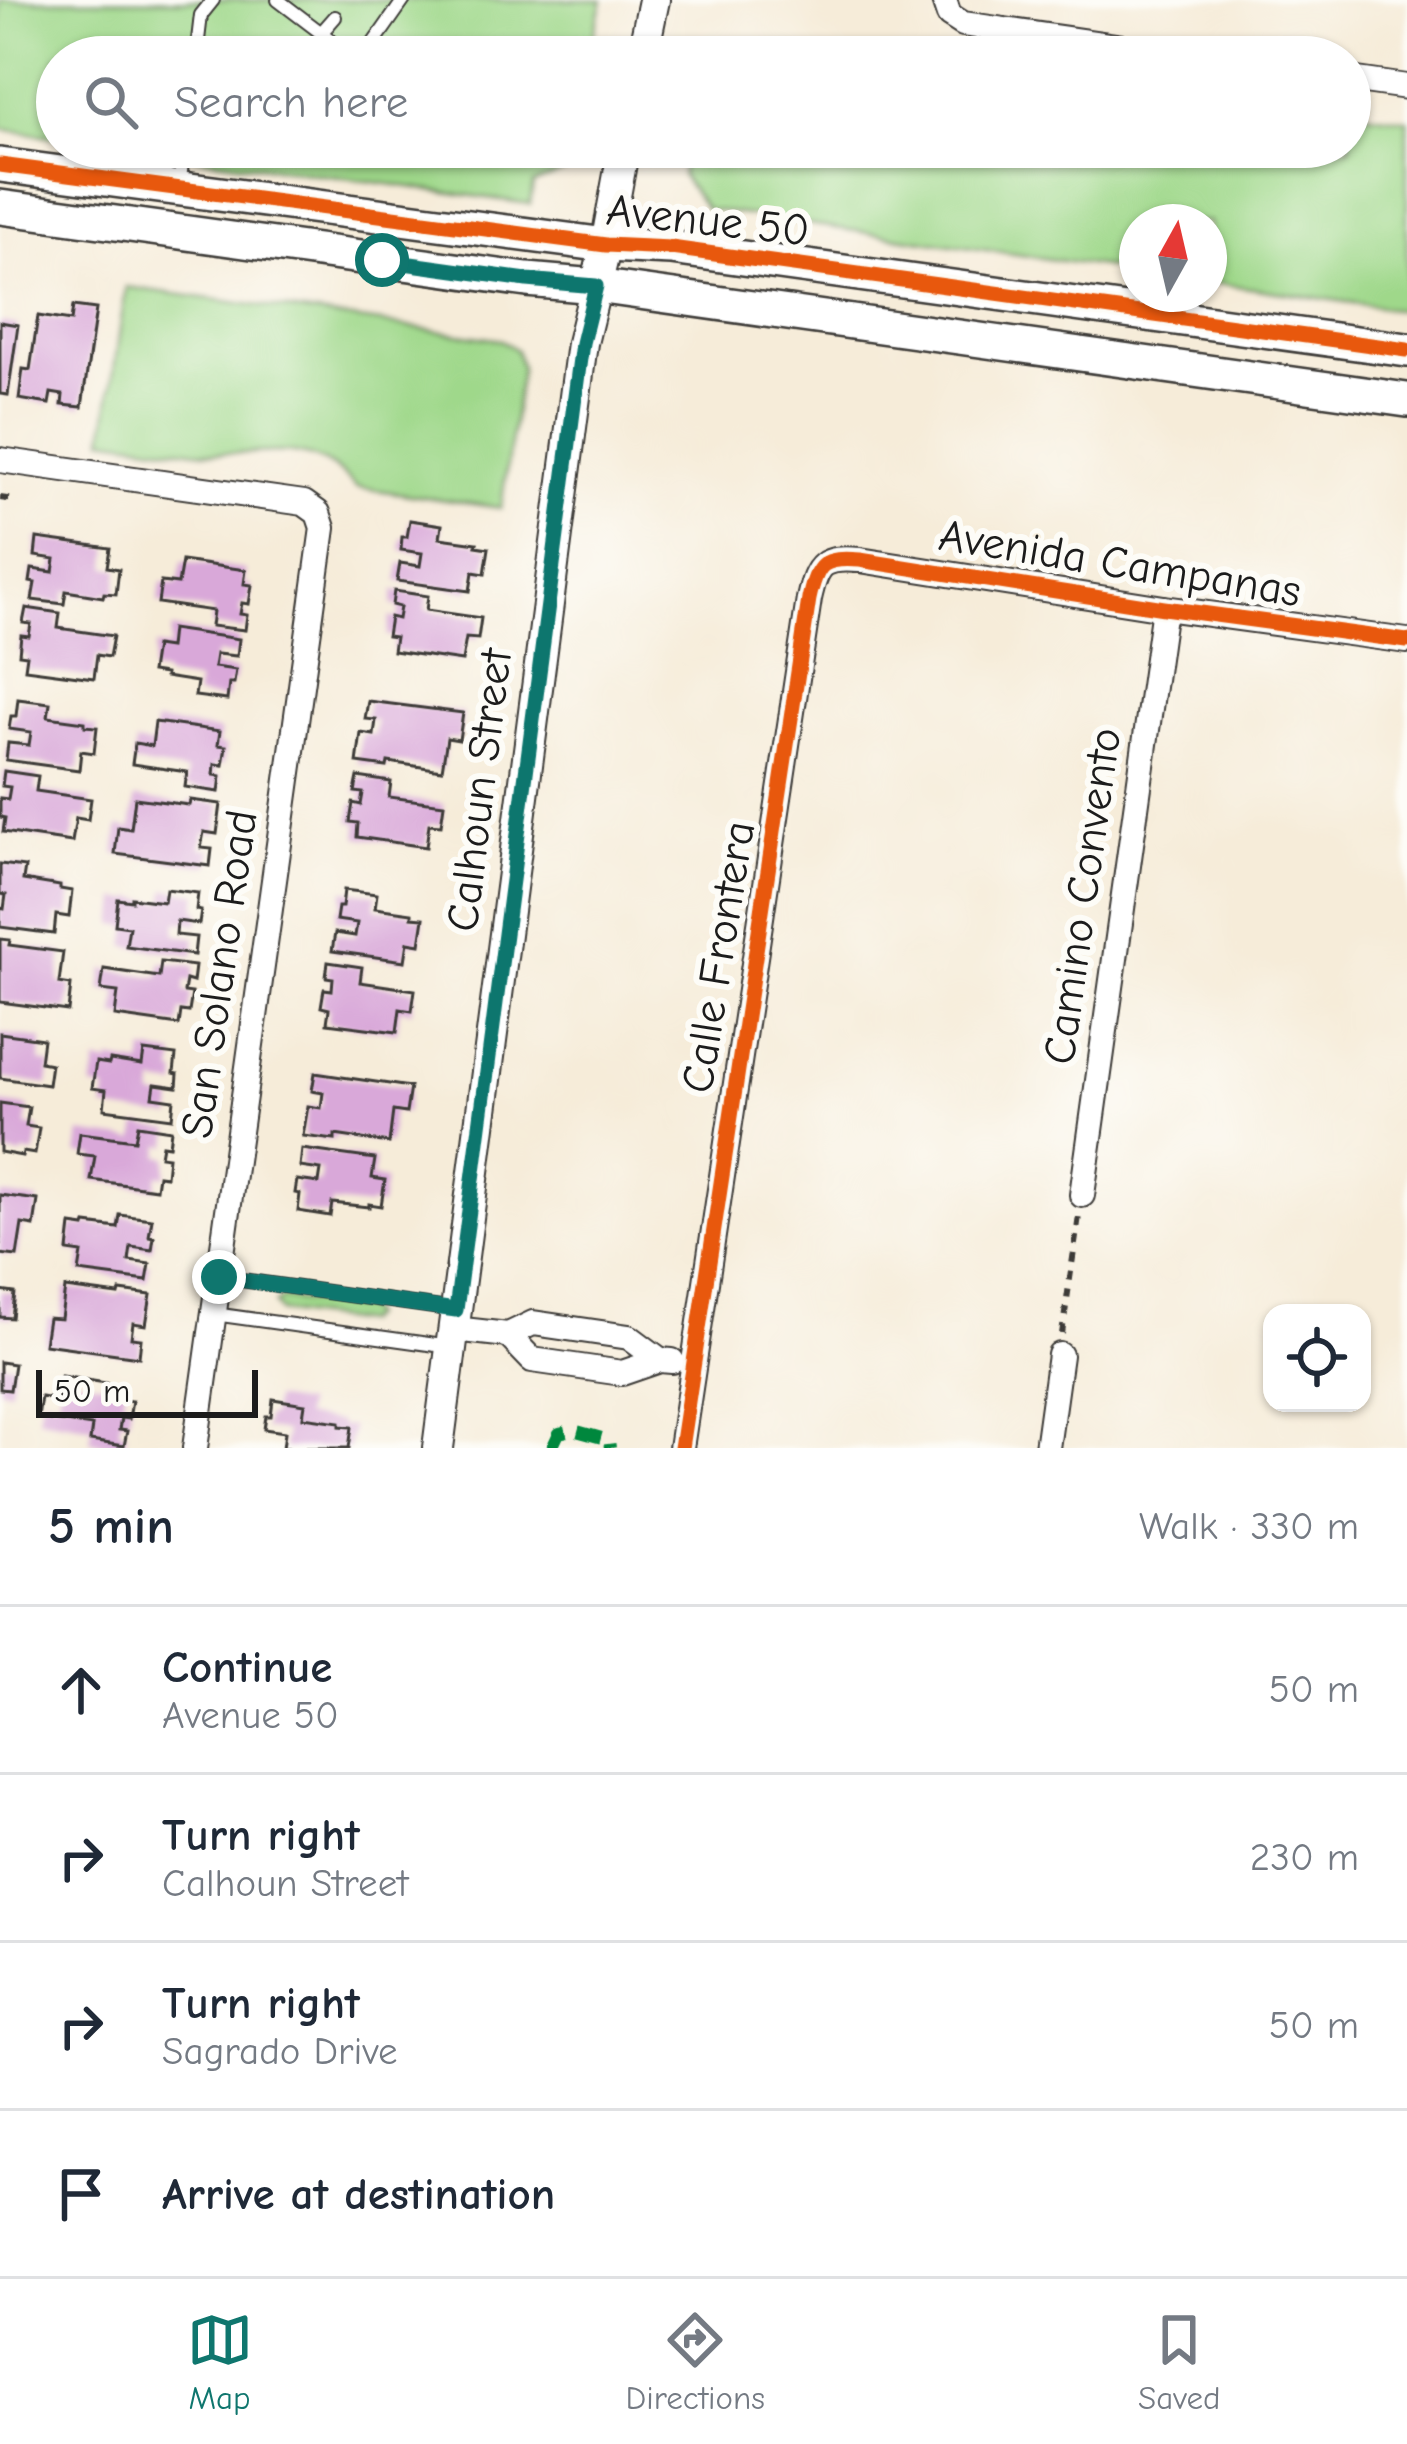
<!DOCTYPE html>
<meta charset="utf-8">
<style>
body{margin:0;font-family:"Comic Neue",sans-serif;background:#f6f6f7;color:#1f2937}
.controls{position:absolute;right:36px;bottom:36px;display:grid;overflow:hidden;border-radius:24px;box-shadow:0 3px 9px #0004}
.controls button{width:108px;height:108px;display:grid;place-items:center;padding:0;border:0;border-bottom:3px solid #e0e1e3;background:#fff;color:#1f2937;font:60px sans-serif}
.compass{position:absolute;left:1119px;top:204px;width:108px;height:108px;border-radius:50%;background:#fff;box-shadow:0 3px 9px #0004;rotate:8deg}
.scale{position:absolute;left:36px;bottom:30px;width:222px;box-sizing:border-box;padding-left:12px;border:6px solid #1c1c1c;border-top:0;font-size:33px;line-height:42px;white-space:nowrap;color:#1c1c1c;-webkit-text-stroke:9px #fdfcf7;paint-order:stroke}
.stop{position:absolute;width:36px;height:36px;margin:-27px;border:9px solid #0f766e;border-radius:50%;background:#fff}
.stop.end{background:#0f766e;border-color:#fff;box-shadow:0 3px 12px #0008}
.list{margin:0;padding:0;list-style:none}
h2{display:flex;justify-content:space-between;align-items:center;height:156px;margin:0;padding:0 48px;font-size:51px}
h2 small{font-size:39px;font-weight:400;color:#747a83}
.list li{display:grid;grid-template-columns:78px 1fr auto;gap:36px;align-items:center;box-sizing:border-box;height:168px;padding:0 48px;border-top:3px solid #e0e1e3}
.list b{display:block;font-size:45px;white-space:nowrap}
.list p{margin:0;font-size:39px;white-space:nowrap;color:#747a83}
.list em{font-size:39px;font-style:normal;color:#747a83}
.icon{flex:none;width:66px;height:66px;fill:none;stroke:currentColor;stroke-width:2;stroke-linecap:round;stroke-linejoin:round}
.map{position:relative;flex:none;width:1407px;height:1448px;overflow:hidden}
.search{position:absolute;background:#fff;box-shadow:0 3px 9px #0004;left:36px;right:36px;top:36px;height:132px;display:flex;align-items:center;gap:30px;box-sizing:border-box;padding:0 42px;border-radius:66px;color:#747a83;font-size:45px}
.sheet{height:828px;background:#fff}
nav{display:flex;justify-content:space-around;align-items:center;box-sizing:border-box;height:168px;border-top:3px solid #e0e1e3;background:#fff;font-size:33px;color:#747a83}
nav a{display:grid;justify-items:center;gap:6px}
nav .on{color:#0f766e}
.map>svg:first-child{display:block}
.green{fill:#9fd88a;stroke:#5e7a53;stroke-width:3}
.building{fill:#d9a8d9}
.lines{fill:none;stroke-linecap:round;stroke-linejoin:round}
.service-casing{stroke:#3d3b38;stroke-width:16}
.minor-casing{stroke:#3d3b38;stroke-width:28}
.tertiary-casing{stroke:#3d3b38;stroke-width:34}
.secondary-casing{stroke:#3d3b38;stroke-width:38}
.path{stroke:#3d3b38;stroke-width:6;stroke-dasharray:9 9;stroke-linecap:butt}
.service{stroke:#fff;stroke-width:12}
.minor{stroke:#fff;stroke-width:24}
.tertiary{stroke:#fff;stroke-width:30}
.secondary{stroke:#fff;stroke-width:33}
.quiet{stroke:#00873e;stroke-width:12;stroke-dasharray:24 12;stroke-linecap:butt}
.cycleway-casing{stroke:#fdfcf7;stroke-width:22}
.cycleway{stroke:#e8590c;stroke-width:15}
.route{stroke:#0f766e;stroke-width:15}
.labels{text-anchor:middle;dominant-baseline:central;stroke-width:12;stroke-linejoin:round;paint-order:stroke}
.street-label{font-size:45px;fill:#1c1c1c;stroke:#fdfcf7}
</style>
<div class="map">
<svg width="1407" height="1448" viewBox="0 0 1407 1448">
<rect width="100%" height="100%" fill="#fdfcf7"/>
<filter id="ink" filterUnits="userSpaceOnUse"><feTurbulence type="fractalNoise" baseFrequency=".00833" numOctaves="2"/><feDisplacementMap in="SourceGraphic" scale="24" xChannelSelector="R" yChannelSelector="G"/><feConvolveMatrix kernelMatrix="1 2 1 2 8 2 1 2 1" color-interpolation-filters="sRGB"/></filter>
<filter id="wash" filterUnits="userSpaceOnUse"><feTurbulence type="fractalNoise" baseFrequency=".004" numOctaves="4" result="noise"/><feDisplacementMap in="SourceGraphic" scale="48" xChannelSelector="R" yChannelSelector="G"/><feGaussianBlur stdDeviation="2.7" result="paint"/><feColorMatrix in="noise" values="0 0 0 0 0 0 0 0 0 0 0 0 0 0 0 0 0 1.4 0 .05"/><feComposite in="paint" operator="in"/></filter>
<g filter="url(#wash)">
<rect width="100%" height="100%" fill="#f6ecd9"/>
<!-- green -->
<g class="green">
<polygon points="0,0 603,0 588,57 57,57 57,137 0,129"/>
<polygon points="1350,111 1407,119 1407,311 1209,282 1209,222 1137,222 1137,272 706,209 681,175 685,149 706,147 1350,147"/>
<polygon points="125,147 570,147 566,171 533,184 530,204"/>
<path d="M126 287 501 340 516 350 521 367 501 508 356 487C305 434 269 459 207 452 173 448 138 443 104 438Z"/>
<polygon points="282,1298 365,1309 370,1317 363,1323 280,1312 275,1304"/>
</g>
<g id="blocks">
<!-- building -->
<g class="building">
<polygon points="73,306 96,309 82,407 62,405 63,395 51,393 49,404 19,399 23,369 30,370 38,316 71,321"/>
<polygon points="0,322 18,325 8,395 0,394"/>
<polygon points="410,520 442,525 440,538 477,543 476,546 489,548 485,574 473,572 470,591 397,581 400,563 420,566 422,553 401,550 402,537 407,537"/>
<polygon points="37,538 110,548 107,567 119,569 116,594 104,593 103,597 66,591 64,604 32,600 35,583 30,582 32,569 53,572 55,559 35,556"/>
<polygon points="182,561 246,570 244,584 252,585 249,604 242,603 240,614 247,615 245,630 211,626 213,611 158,603 161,582 178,584"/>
<polygon points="394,591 428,596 426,610 481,618 478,639 466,638 462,661 393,651 395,637 387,636 390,617 398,619 400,607 392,605"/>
<polygon points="26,608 60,613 58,628 113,636 109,657 97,655 94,678 25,669 27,655 19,654 21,635 29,636 31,624 23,623"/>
<polygon points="171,629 239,639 237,656 216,654 214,667 236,670 234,683 229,683 227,700 195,696 197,682 165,677 165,674 151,672 155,646 169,648"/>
<polygon points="18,699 50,703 48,717 85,722 85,726 97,727 94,753 81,751 79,770 6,760 8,743 29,745 31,732 9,729 11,716 16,716"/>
<polygon points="368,701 463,713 459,740 447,738 442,770 388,762 387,767 357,763 361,733 374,735 376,720 365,719"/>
<polygon points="155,722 220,731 218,745 226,746 223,765 215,764 214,775 221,776 219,792 185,787 187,772 132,764 135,743 152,746"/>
<polygon points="4,771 38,776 36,791 91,799 88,820 76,818 72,842 3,832 5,818 0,817 0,798 8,799 10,787 2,786"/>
<polygon points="358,777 391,782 389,797 444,804 441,825 429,824 426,847 357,837 358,823 350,822 353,803 361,805 363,793 355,792"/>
<polygon points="135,798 189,805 190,800 221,804 217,834 204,832 201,848 212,849 210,866 115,854 118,827 131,829"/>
<polygon points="0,864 25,867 23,880 60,886 60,889 72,891 69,917 56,915 54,934 0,927 0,908 4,909 6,895 0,894"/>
<polygon points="166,889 198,893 196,910 201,911 199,924 177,921 176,935 196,937 194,955 126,946 129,927 115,925 118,899 132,901 132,898 164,902"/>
<polygon points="344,890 377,894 375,908 412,913 412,917 424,918 420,944 408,942 405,961 332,951 335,933 355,936 357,923 336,920 338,907 342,907"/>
<polygon points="0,939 10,940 9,945 63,952 59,983 71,985 68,1011 0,1002"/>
<polygon points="161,962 195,966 193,982 186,980 184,992 192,993 189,1012 181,1011 179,1025 115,1016 118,992 101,990 104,969 159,977"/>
<polygon points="328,962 362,967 360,982 415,990 412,1011 400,1009 397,1032 327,1023 329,1009 321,1007 324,989 332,990 333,978 326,977"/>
<polygon points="0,1033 43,1039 40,1062 51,1064 48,1085 0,1078"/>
<polygon points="144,1051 176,1055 174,1073 178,1074 177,1087 155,1084 153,1097 174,1100 172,1118 104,1109 106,1090 92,1088 96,1062 109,1064 110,1060 142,1065"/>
<polygon points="315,1073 410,1087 406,1113 393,1111 389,1143 335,1135 335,1140 303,1136 308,1106 321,1108 323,1093 312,1091"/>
<polygon points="0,1103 29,1107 26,1126 39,1128 35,1154 23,1152 22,1156 0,1152"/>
<polygon points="138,1125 171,1130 169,1146 162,1145 160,1156 168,1157 166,1176 158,1175 156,1189 91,1180 95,1156 77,1154 80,1133 135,1140"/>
<polygon points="302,1149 375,1159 372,1178 385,1180 381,1206 369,1204 369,1207 332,1203 330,1216 298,1211 300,1194 295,1193 297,1180 319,1183 321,1170 300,1167"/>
<polygon points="0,1195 38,1200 34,1226 22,1224 17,1256 0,1254"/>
<polygon points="120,1215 152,1219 149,1236 154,1237 152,1250 131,1247 129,1261 150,1264 147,1281 79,1272 82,1253 68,1251 71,1225 85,1227 86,1224 118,1228"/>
<polygon points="65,1288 119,1295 120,1291 151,1295 146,1325 133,1323 131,1338 141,1339 139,1357 44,1344 48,1318 61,1319"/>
<polygon points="0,1291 15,1293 12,1318 0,1317"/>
<polygon points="0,1362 14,1364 10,1390 0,1389"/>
<polygon points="61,1376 125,1386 123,1400 132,1401 129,1419 121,1418 119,1430 127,1431 124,1446 90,1441 92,1426 38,1418 41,1397 58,1400"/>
<polygon points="273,1399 305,1404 303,1417 340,1422 340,1426 352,1427 349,1448 283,1448 285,1432 264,1429 266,1416 271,1416"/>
</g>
</g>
</g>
<g filter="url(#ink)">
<use href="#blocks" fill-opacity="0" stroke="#3d3b38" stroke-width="3"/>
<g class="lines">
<defs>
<g id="service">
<polyline points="278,0 353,57"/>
<polyline points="321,33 335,17"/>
<polyline points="196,57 201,15 213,0"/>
<polyline points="364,57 404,0"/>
<polyline points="179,187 184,147"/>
<polyline points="220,1277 455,1310"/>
<polyline points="214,1314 450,1347"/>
</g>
<g id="minor">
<polyline points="944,0 949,15 963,24 1192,57"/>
<polyline points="1350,79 1407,87"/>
<polyline points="0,460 304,503 318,513 323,528 195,1448"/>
<polyline points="1082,1195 1164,608"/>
<polyline points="454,1329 508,1335 533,1323 629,1337 660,1360"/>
<polyline points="508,1335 532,1360 622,1373 660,1360 672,1361"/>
<path d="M681 1448 809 599C817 563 823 557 860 560L1164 608 1407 641"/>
<polyline points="1047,1448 1060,1355"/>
</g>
<g id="tertiary">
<polyline points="642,57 654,0"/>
<polyline points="438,1448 582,343 606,245 624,147"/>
</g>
<g id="secondary">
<polyline points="0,165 606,245 671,248 1407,350"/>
<polyline points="0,207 527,280 596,286 1407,400"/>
</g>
</defs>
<!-- service casing -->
<use href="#service" class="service-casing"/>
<!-- minor casing -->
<use href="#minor" class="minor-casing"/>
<!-- tertiary casing -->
<use href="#tertiary" class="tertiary-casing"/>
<!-- secondary casing -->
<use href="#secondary" class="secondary-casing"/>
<!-- path -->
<g class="path">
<polyline points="0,498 14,500"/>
<polyline points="1062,1334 1079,1216"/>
</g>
<!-- service -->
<use href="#service" class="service"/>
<!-- minor -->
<use href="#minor" class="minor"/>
<!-- tertiary -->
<use href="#tertiary" class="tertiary"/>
<!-- secondary -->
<use href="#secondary" class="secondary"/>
<!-- quiet -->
<polyline class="quiet" points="552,1448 559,1433 573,1430 609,1440 610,1448"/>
<defs>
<g id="cycleway">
<polyline points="0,165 606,245 671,248 1407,350"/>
<path d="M681 1448 809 599C817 563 823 557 860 560L1164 608 1407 641"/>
</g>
</defs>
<!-- cycleway casing -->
<use href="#cycleway" class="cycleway-casing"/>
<!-- cycleway -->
<use href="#cycleway" class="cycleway"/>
</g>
</g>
<g class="lines" filter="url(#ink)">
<!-- route -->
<polyline class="route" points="219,1277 456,1310 582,343 596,286 527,280 382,260"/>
</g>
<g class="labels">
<!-- street labels -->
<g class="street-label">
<text transform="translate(708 220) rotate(6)">Avenue 50</text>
<text transform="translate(1120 563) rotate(9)">Avenida Campanas</text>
<text transform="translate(479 790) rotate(-83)">Calhoun Street</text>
<text transform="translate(1082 896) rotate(-82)">Camino Convento</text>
<text transform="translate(718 957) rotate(-81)">Calle Frontera</text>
<text transform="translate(219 974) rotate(-82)">San Solano Road</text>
</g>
</g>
</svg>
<div class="controls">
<button><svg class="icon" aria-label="locate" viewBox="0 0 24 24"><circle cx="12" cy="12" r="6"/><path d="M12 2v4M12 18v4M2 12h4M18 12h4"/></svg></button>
</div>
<svg class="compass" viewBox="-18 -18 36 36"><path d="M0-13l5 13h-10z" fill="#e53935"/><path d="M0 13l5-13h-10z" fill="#747a83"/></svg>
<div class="scale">50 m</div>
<div class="stop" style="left:382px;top:260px"></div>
<div class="stop end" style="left:219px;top:1277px"></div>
<div class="search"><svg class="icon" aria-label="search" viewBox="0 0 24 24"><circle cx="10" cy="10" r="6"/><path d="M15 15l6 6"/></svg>Search here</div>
</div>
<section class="sheet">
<h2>5 min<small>Walk · 330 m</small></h2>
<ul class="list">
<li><svg class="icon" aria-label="ahead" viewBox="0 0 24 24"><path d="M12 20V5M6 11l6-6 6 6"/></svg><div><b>Continue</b><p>Avenue 50</p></div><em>50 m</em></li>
<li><svg class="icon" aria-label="right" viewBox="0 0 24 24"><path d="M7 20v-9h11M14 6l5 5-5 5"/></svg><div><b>Turn right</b><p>Calhoun Street</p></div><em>230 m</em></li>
<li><svg class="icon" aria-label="right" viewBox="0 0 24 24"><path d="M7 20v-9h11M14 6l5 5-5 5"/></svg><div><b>Turn right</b><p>Sagrado Drive</p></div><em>50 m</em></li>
<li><svg class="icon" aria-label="arrive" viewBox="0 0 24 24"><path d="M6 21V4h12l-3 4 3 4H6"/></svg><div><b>Arrive at destination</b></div></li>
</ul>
</section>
<nav>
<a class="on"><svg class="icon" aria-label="map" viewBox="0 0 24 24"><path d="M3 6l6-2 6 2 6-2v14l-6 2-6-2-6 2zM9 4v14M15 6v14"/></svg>Map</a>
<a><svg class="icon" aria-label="directions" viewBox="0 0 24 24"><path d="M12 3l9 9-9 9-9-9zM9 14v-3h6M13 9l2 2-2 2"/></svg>Directions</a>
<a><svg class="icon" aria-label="saved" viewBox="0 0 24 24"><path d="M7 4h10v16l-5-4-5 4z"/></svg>Saved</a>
</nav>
